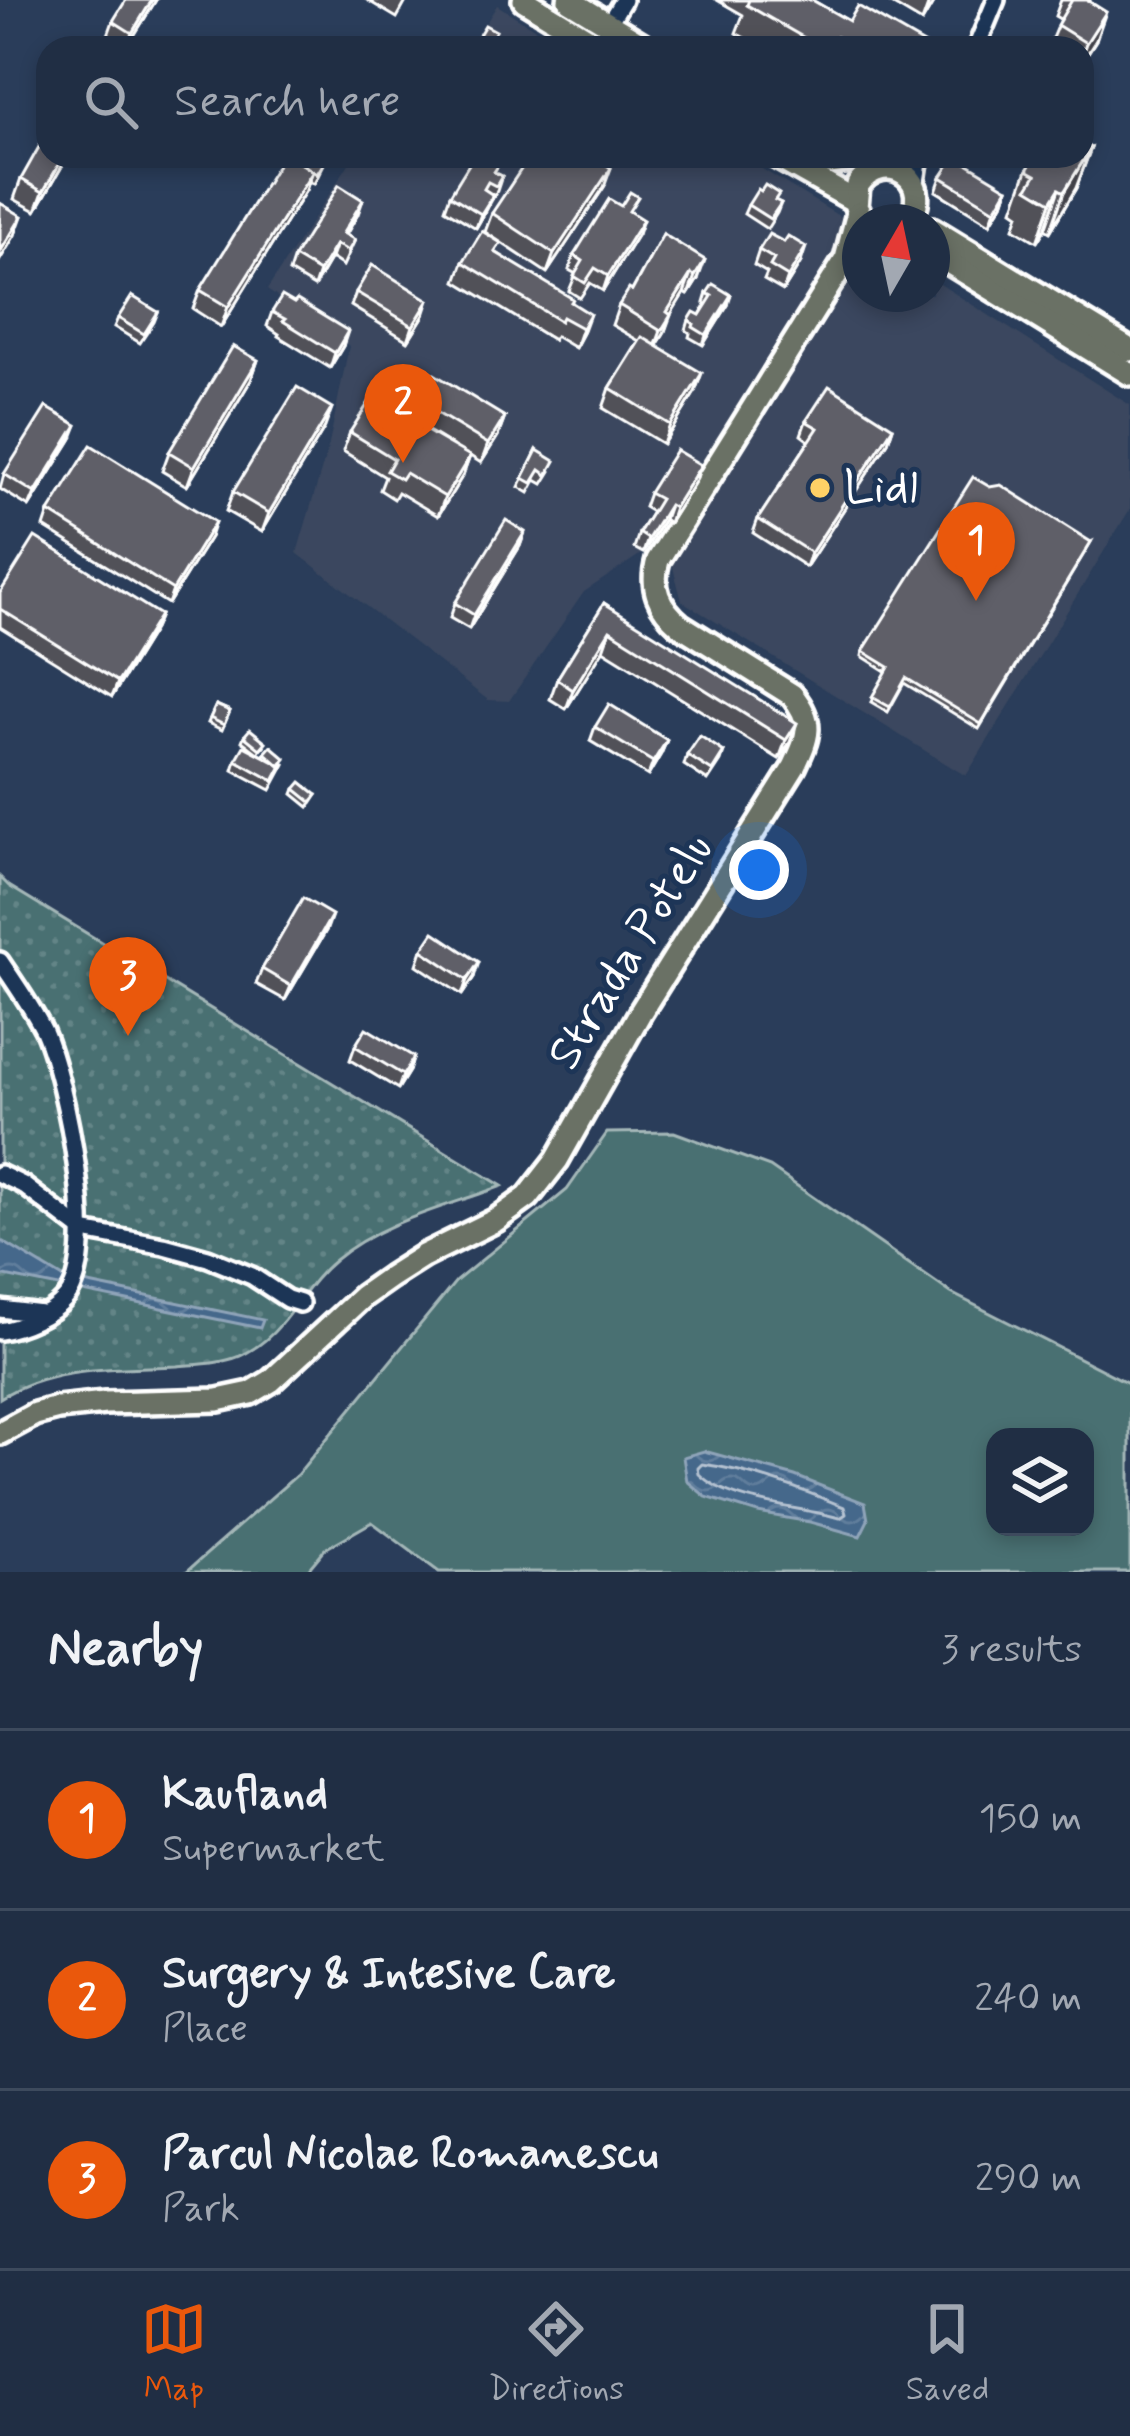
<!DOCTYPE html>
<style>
body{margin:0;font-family:Mynerve,sans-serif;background:#2d3a4f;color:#f1f3f6}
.controls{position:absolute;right:36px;bottom:36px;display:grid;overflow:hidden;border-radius:24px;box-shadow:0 6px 18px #0003}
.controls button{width:108px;height:108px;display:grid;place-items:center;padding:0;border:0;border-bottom:3px solid #3d4a5d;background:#202e44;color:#f1f3f6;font:60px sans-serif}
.compass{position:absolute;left:842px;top:204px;width:108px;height:108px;border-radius:50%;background:#202e44;box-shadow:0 6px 18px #0003;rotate:9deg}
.you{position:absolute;left:759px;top:870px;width:42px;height:42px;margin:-30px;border:9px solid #fff;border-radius:50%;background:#1a73e8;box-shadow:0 0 0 18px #1a73e833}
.badge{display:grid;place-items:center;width:78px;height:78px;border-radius:50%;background:#ea580c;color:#fff;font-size:39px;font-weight:700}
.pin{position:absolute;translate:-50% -99px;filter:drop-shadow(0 3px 6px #0008)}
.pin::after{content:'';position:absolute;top:63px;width:42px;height:36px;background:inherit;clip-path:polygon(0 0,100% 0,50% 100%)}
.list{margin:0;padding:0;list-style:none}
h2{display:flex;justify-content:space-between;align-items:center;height:156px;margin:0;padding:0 48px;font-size:51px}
h2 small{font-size:39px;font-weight:400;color:#a2a8b2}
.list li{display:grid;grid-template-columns:78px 1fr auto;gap:36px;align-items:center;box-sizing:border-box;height:180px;padding:0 48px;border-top:3px solid #3d4a5d}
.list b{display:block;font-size:45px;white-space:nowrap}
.list p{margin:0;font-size:39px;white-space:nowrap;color:#a2a8b2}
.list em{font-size:39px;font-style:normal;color:#a2a8b2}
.icon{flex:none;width:66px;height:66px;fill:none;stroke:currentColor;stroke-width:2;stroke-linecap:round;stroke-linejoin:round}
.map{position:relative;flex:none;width:1130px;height:1572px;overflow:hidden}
.search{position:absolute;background:#202e44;box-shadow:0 6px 18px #0003;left:36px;right:36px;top:36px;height:132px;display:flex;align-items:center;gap:30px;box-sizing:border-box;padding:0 42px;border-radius:36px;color:#a2a8b2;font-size:45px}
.sheet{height:696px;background:#202e44}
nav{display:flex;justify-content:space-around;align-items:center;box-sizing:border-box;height:168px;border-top:3px solid #3d4a5d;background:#202e44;font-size:33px;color:#a2a8b2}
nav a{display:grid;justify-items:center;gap:6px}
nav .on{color:#ea580c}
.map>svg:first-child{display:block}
.built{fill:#3a475e}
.grass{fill:#496f72;stroke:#a4b7b8;stroke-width:3;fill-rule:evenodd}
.park{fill:url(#park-dots);stroke:#a4b7b8;stroke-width:3}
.water{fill:url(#water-waves);stroke:#8fa4b9;stroke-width:3}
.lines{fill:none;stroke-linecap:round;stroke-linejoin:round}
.shore{stroke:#b5c2d1;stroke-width:3}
.minor-casing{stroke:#fff;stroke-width:24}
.major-casing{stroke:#fff;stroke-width:30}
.minor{stroke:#1d3557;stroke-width:15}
.major{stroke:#6a7165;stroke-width:21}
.wall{fill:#515159;stroke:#fff;stroke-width:3}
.shaded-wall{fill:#424249;stroke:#fff;stroke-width:3}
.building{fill:#5e5e68;stroke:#fff;stroke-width:3}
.poi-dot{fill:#ffd166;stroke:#1d3557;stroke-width:4.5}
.labels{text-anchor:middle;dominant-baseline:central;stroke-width:10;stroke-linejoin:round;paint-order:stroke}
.poi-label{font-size:48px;fill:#fff;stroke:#1d3557;text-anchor:start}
.street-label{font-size:48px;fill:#fff;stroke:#1d3557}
</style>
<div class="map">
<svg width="1130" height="1572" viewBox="0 0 1130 1572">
<defs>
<pattern id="park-dots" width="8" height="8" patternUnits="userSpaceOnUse" patternTransform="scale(3)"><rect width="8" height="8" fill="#496f72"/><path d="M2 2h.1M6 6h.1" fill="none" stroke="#648587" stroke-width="1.8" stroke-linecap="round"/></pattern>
<pattern id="water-waves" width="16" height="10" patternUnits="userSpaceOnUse" patternTransform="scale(3)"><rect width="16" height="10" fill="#45678b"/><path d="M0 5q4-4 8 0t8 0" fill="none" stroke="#617e9c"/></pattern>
</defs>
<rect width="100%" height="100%" fill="#2a3d5a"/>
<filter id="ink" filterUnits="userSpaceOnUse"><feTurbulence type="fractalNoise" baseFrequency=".00833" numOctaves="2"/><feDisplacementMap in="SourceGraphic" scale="24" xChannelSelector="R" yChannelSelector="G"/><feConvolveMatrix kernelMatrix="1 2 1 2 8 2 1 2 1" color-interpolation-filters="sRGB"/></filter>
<g filter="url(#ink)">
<!-- built -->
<g class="built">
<polygon points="497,5 566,48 471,48"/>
<polygon points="354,156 741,156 852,224 650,548 584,592 509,701 488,700 297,553 329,444 349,346 267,290"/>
<polygon points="860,277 860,294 932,294 932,279 1130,405 1130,509 966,776 682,601 672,564 839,291"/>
</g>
<!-- grass -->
<path class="grass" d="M674 1132 770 1167 951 1293 1130 1384V1572H439L372 1522 325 1549 306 1572H186L297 1475 456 1281 567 1190 607 1133ZM995 1437H1085V1527H995Z"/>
<!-- park -->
<path class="park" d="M0 877 9 886 502 1186C446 1207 382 1221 335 1260 298 1290 286 1336 240 1356 220 1364 199 1364 177 1366 117 1369 52 1365 0 1398Z"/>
<!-- water -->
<g class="water">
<polygon points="0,1240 65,1279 263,1320 260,1328 0,1275"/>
<polygon points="704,1451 795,1476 865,1503 868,1520 860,1536 810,1522 758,1513 706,1497 687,1481 683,1457"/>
</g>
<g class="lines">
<!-- shore -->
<path class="shore" d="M702 1464C750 1470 799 1488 844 1507L846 1514 840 1518C798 1506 730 1504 699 1474L698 1468Z"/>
<defs>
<g id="minor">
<polyline points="606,28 623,0"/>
<polyline points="976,48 996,0"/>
<polyline points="915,188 920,156"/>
<path d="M0 961C15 983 32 1007 44 1031 65 1079 103 1259 65 1299 51 1315 21 1328 0 1331"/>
<polyline points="0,1174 23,1185 83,1231 164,1246 208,1258 252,1276 287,1299 300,1303"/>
<polyline points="0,1309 42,1314"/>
</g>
<g id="major">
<polyline points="524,0 602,48"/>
<polyline points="569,0 648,48"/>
<polyline points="775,156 855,201"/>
<polyline points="829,163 882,156"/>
<path d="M864 221 856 207 858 185C887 145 938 183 907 222"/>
<polyline points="932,229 1130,350"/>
<polyline points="932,252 1130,374"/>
<path d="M0 1433 35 1414 58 1408 105 1403 218 1400 251 1393 271 1381 363 1296 390 1277 423 1256 496 1220 528 1197 557 1160 640 1013 794 767C808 737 815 723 792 695L680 625C659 607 650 588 658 560L846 259 858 213"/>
</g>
</defs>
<!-- minor casing -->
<use href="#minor" class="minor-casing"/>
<!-- major casing -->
<use href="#major" class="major-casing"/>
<!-- minor -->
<use href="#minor" class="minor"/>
<!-- major -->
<use href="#major" class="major"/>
</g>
<!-- wall -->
<g class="wall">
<polygon points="156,0 127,47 108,35 113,21"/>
<polygon points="367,0 407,0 397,18"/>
<polygon points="717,0 812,0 849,21 931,48 763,48 736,33 743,15"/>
<polygon points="891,0 935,0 922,22 890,3"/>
<polygon points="1061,0 1090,0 1096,40 1082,62 1082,48 1048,48 1060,19 1055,16"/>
<polygon points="1091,148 1076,188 1050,232 1045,229 1037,242 1014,228 1019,214 1013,210 1027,170"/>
<polygon points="68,156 36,211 14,199 21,179"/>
<polygon points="328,156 314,184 309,181 306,190 221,327 193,309 200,290 301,163"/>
<polygon points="496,173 502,176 497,191 476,228 445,209 450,195"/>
<polygon points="941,177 1008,188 1003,203 990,224 936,191"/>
<polygon points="604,187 547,273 485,232 492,213"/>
<polygon points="776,201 781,203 777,213 767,229 744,214 748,205"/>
<polygon points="632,213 638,234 603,291 590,283 580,298 569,291 576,274 569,270 574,255"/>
<polygon points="358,214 346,235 355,240 343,266 331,258 314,287 289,272 294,257"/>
<polygon points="663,234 698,279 688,295 684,293 670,314 664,334 657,345 695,392 663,444 603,408 610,388 639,341 612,325 619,305 632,291"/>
<polygon points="759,250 801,262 783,291 764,280 767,273 754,265"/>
<polygon points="497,253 572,302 583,333 575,348 555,336 553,340 456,281 463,262"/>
<polygon points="356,292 424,315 408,341 351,306"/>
<polygon points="707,293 728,305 703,345 689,337 690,333 686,330 689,320 700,315 706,304 704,303"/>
<polygon points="158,312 154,322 140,343 114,327 118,318"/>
<polygon points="272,312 343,346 330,368 278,336 279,334 267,326"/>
<polygon points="258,360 251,380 187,486 162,471 169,452"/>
<polygon points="401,391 505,417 498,436 481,463 470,456 463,475 438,516 398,492 394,499 380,490 385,477 343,451 350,432 453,446 394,410"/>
<polygon points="806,421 893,427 888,442 806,567 753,533 758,519 809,441 801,435"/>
<polygon points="325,427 262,532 226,511 233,492"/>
<polygon points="71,440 29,507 0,489 4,474"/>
<polygon points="537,450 551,471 543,484 536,480 529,493 519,487"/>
<polygon points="701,465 696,480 669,523 664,519 643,553 634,548 639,533 652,512 644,507 649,493"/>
<polygon points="49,512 210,537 168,604 44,527"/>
<polygon points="525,532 520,546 469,629 450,618 455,603"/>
<polygon points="1091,542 979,729 904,683 888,712 871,702 887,672 862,656 863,651"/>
<polygon points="0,593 160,615 154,629 112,697 0,627"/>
<polygon points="604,603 790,742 779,759 603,650 566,709 550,699 557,679"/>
<polygon points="216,705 230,711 222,730 208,723"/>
<polygon points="595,727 667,740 661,754 648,776 590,741"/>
<polygon points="244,736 264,746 258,753 264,756 265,753 285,764 271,790 233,770 236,760 255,751 242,741"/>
<polygon points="724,752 721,761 708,781 684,765 687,755"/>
<polygon points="295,789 317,795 309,807 293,794"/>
<polygon points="327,929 285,1000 256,984 262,969"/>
<polygon points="422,950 474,977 462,995 417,965"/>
<polygon points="355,1046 409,1071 398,1089 350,1060"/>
</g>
<!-- shaded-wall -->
<g class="shaded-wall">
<polygon points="152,0 156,0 127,47 132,33"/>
<polygon points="930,0 935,0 922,22"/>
<polygon points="1106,12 1096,40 1082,62 1082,55 1086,43"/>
<polygon points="1091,148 1076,188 1050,232 1064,192"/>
<polygon points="64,156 68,156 36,211 43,192"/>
<polygon points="611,168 604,187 547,273 554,254"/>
<polygon points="313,171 306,190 221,327 228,307"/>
<polygon points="1008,188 1003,203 990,224 995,210"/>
<polygon points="1059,189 1045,229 1037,242 1051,202"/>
<polygon points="493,195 487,209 476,228 481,214"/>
<polygon points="363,200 358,214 338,247 343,233"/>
<polygon points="22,216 15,235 0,260 0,252"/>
<polygon points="643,220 638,234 603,291 608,276"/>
<polygon points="336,244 331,258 314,287 319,272"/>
<polygon points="806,247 801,262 783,291 788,277"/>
<polygon points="705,260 698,279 688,295 695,276"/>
<polygon points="691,274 684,293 660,332 667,312"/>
<polygon points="731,295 728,305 703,345 706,335"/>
<polygon points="429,300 424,315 408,341 413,326"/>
<polygon points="590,314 583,333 575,348 582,328"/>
<polygon points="671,315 664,334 654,350 661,331"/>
<polygon points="348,331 343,346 330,368 335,353"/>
<polygon points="258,360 251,380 187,486 194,467"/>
<polygon points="702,373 695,392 663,444 670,425"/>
<polygon points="332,408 325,427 262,532 269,513"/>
<polygon points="505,417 498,436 481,463 488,444"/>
<polygon points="77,425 71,440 29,507 35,493"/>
<polygon points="893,427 888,442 806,567 811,553"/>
<polygon points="470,456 463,475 438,516 445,497"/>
<polygon points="701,465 696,480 669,523 674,508"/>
<polygon points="669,505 664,519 643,553 648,539"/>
<polygon points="215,522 210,537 168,604 173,590"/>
<polygon points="525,532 520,546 469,629 474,615"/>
<polygon points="160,615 154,629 112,697 118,682"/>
<polygon points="610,630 603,650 566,709 573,690"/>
<polygon points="797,723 790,742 779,759 786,740"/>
<polygon points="667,740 661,754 648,776 653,762"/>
<polygon points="332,915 327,929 285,1000 291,986"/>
<polygon points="479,962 474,977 462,995 467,980"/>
<polygon points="414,1057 409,1071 398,1089 403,1075"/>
</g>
<!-- building -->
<g class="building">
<polygon points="126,0 152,0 132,33 113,21"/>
<polygon points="749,0 812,0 849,21 858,6 931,48 857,48 837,37 831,48 822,48 747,5"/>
<polygon points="1072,0 1087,0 1106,12 1086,43 1057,25"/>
<polygon points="485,25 496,31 485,48 471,48"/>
<polygon points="548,33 573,48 538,48"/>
<polygon points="48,131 48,156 64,156 43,192 21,179"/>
<polygon points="1082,143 1091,148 1064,192 1059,189 1051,202 1028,188 1036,175 1027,170 1036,156 1082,156"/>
<polygon points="283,156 289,156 313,171 228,307 200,290"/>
<polygon points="305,156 328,156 317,174 301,163"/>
<polygon points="474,156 488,156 500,163 494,172 502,176 496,186 488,182 484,189 493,195 481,214 450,195"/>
<polygon points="530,156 593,156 611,168 554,254 492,213"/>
<polygon points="955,156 1008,188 995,210 941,177"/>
<polygon points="339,185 363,200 343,233 355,240 348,251 336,244 319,272 294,257"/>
<polygon points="765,185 779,194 775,200 781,203 770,219 748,205 758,189 761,191"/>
<polygon points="630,192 638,197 629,211 643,220 608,276 595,268 585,283 574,276 583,261 574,255 609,199 621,206"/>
<polygon points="0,203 22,216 0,252"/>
<polygon points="482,231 501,243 495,252 573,299 571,302 590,314 582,328 562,317 560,321 463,262"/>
<polygon points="663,234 705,260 695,276 691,274 667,312 671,315 661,331 619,305 629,289 632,291"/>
<polygon points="769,234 784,242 788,236 806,247 788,277 770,266 774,259 759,250"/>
<polygon points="372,265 429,300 413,326 356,292"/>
<polygon points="713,284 731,295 706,335 693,327 694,324 689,320 694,312 700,315 712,296 707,293"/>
<polygon points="132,296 158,312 144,334 118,318"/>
<polygon points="282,296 294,303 297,300 348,331 335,353 283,321 285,319 272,312"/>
<polygon points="642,337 702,373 670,425 610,388"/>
<polygon points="233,346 258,360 194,467 169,452"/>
<polygon points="418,364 505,417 488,444 401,391"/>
<polygon points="829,386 893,427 811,553 758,519 818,428 806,421"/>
<polygon points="297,387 332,408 269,513 233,492"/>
<polygon points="371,399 470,456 445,497 405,473 401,479 387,471 394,459 350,432"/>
<polygon points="46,407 77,425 35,493 4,474"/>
<polygon points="91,445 215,522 173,590 49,512"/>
<polygon points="537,450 555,461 547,475 540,470 532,483 523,478"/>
<polygon points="676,450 701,465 674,508 669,505 648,539 639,533 660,499 649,493"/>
<polygon points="973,477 990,487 1001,485 1091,542 981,724 906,678 890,707 872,697 889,667 863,651"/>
<polygon points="506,520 525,532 474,615 455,603"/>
<polygon points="35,537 160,615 118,682 0,609 0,593"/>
<polygon points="604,603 797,723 786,740 610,630 573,690 557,679"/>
<polygon points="609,704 667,740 653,762 595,727"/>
<polygon points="216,705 230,711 224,725 210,718"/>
<polygon points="250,729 266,742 260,749 244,736"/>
<polygon points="700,736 724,752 712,771 687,755"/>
<polygon points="244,746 282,766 274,781 236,760"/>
<polygon points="271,746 286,759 280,766 265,753"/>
<polygon points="301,782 317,795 311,802 295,789"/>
<polygon points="303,898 332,915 291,986 262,969"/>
<polygon points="434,932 479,962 467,980 422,950"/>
<polygon points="366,1028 414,1057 403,1075 355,1046"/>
</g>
</g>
<!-- markers -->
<circle class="poi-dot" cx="820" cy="488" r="12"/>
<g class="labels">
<!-- poi labels -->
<g class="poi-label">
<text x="844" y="488">Lidl</text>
</g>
<!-- street labels -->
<g class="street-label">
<text transform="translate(631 952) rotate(-58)">Strada Potelu</text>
</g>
</g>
</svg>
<div class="controls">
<button><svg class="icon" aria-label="layers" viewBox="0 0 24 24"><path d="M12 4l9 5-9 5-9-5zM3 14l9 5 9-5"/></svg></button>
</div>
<svg class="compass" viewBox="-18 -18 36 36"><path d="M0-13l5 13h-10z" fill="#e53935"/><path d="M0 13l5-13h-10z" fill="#a2a8b2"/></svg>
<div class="you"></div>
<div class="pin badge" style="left:976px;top:601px">1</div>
<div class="pin badge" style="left:403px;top:463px">2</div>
<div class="pin badge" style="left:128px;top:1036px">3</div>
<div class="search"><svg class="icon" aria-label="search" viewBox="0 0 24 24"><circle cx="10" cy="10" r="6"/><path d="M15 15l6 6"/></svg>Search here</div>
</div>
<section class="sheet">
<h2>Nearby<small>3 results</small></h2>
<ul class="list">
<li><span class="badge">1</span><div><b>Kaufland</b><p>Supermarket</p></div><em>150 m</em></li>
<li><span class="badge">2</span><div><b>Surgery &amp; Intesive Care</b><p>Place</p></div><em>240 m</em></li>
<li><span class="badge">3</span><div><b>Parcul Nicolae Romanescu</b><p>Park</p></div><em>290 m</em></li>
</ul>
</section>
<nav>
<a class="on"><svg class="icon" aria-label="map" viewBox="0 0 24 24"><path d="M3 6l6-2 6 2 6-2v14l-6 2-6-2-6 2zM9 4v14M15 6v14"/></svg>Map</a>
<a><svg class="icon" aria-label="directions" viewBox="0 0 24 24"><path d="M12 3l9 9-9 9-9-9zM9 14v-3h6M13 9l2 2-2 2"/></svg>Directions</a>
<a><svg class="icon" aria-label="saved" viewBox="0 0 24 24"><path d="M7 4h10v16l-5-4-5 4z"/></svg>Saved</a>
</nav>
